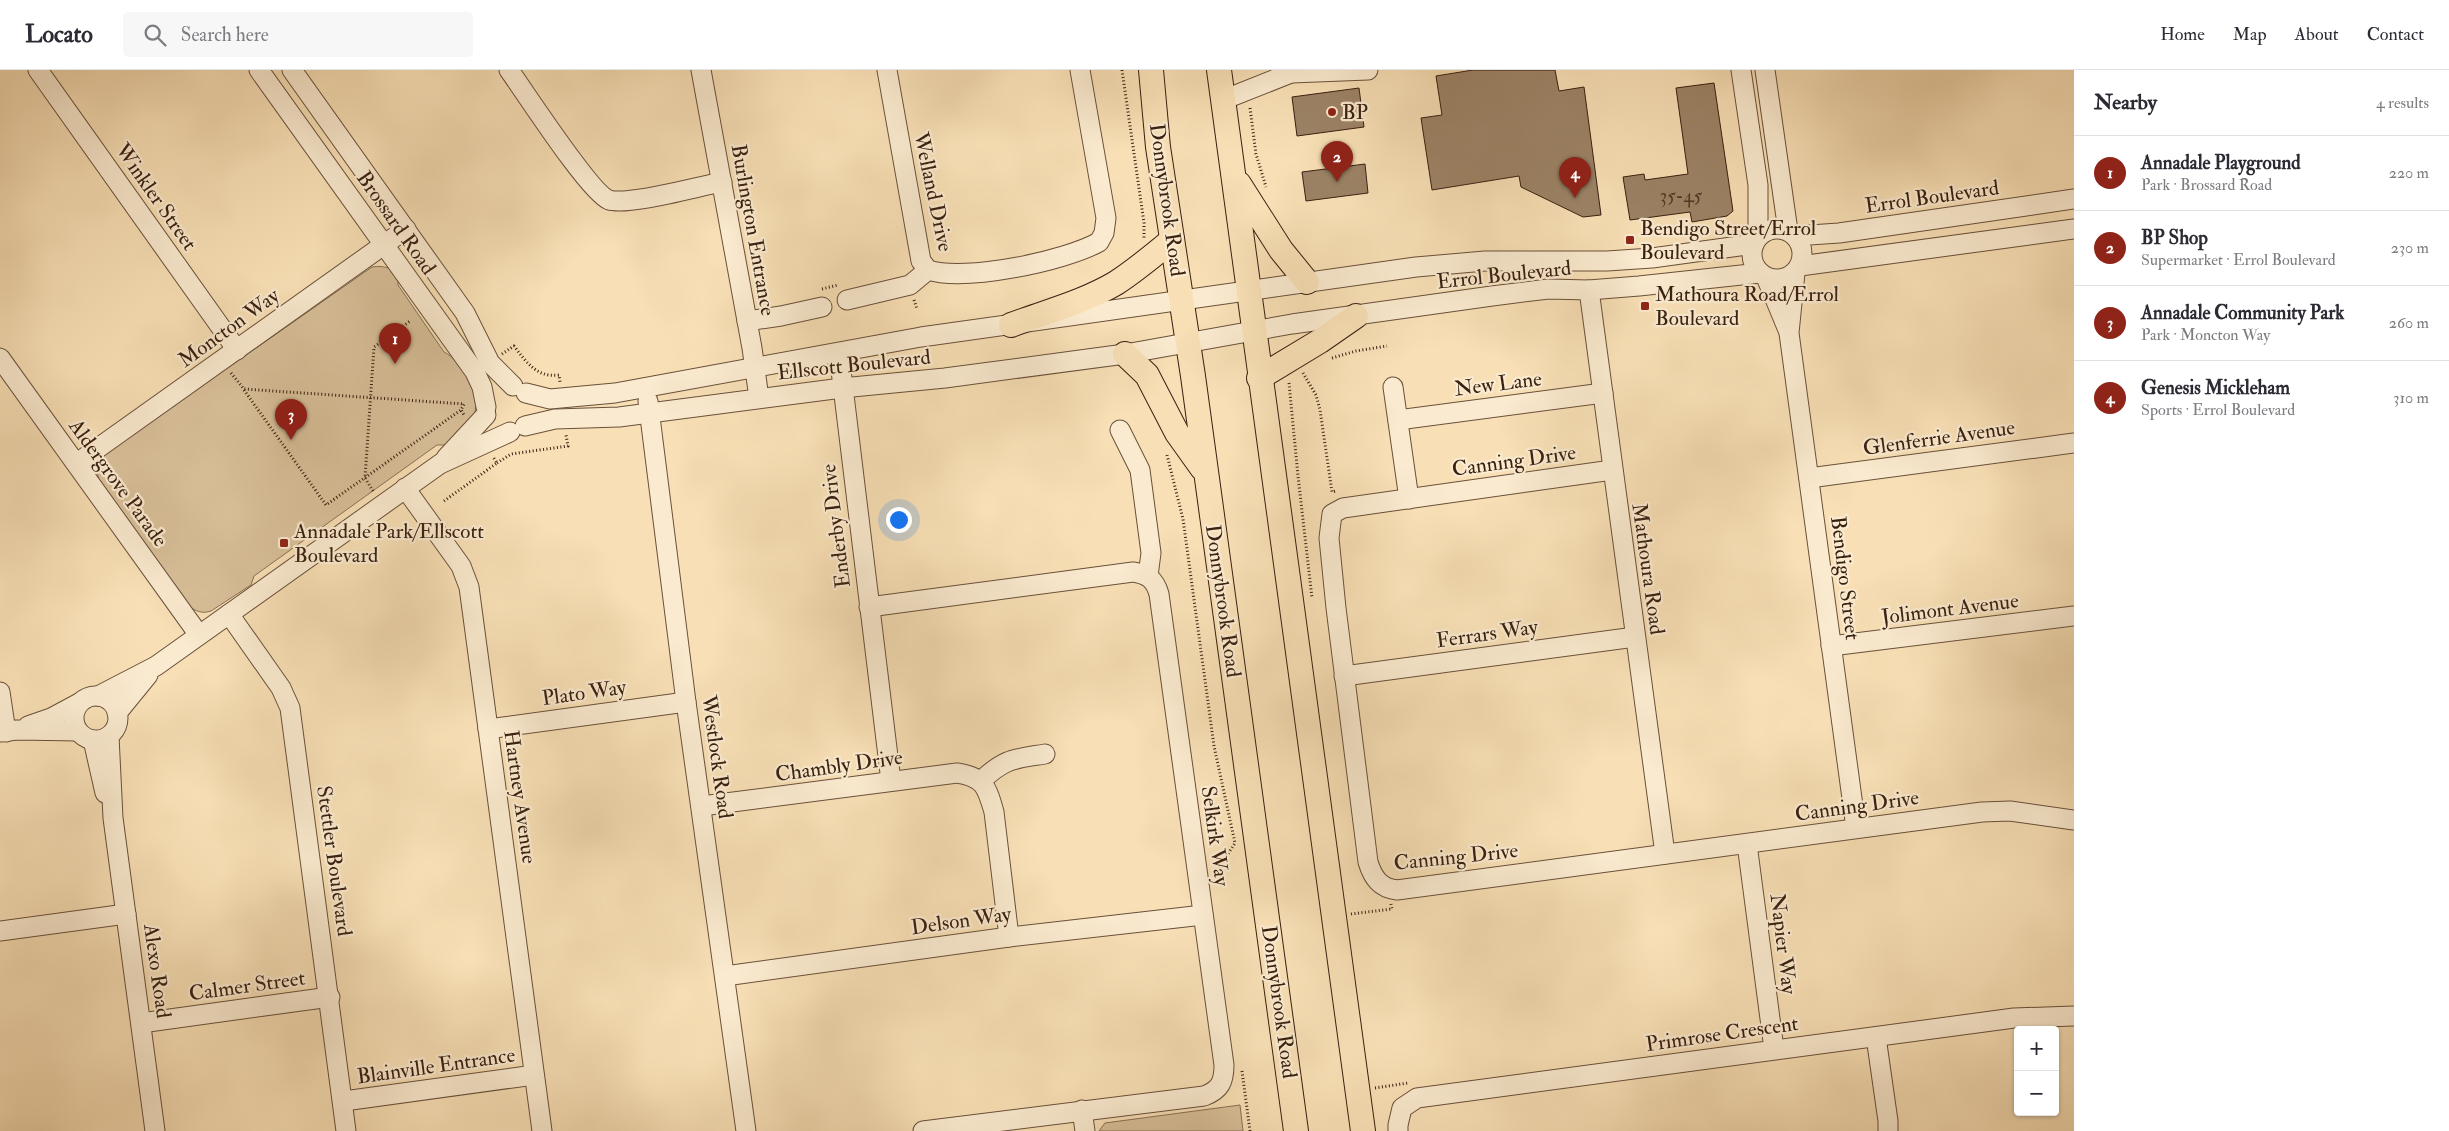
<!DOCTYPE html>
<meta charset="utf-8">
<style>
body{margin:0;font-family:"IM FELL Double Pica",serif;background:#f7f7f7;color:#2b2b33}
.controls{position:absolute;right:15px;bottom:15px;display:grid;overflow:hidden;border-radius:5px;box-shadow:0 1px 4px #0004}
.controls button{width:45px;height:45px;display:grid;place-items:center;padding:0;border:0;border-bottom:1px solid #e1e1e2;background:#fff;color:#2b2b33;font:25px sans-serif}
.you{position:absolute;left:898px;top:449px;width:18px;height:18px;margin:-12px;border:4px solid #fff;border-radius:50%;background:#1a73e8;box-shadow:0 0 0 8px #1a73e833}
.badge{display:grid;place-items:center;width:32px;height:32px;border-radius:50%;background:#8f2418;color:#fff;font-size:16px;font-weight:700}
.pin{position:absolute;translate:-50% -41px;filter:drop-shadow(0 1px 2px #0008)}
.pin::after{content:'';position:absolute;top:26px;width:18px;height:15px;background:inherit;clip-path:polygon(0 0,100% 0,50% 100%)}
.list{margin:0;padding:0;list-style:none}
h2{display:flex;justify-content:space-between;align-items:center;height:65px;margin:0;padding:0 20px;font-size:21px}
h2 small{font-size:16px;font-weight:400;color:#7c7c81}
.list li{display:grid;grid-template-columns:32px 1fr auto;gap:15px;align-items:center;box-sizing:border-box;height:75px;padding:0 20px;border-top:1px solid #e1e1e2}
.list b{display:block;font-size:19px;white-space:nowrap}
.list p{margin:0;font-size:16px;white-space:nowrap;color:#7c7c81}
.list em{font-size:16px;font-style:normal;color:#7c7c81}
.icon{flex:none;width:28px;height:28px;fill:none;stroke:currentColor;stroke-width:2;stroke-linecap:round;stroke-linejoin:round}
.map{position:relative;flex:none;width:2074px;height:1061px;overflow:hidden}
header{display:flex;align-items:center;gap:30px;box-sizing:border-box;height:70px;padding:0 25px;background:#fff;border-bottom:1px solid #e1e1e2}
header strong{font-size:24px}
nav{display:flex;gap:28px;margin-inline-start:auto;font-size:18px}
.search{width:350px;height:45px;background:#f7f7f7;display:flex;align-items:center;gap:12px;box-sizing:border-box;padding:0 18px;border-radius:5px;color:#7c7c81;font-size:19px}
main{display:flex}
aside{flex:1;background:#fff}
.map>svg:first-child{display:block}
.green{fill:#d8bf99;stroke:#887055}
.building{fill:#9c8366;stroke:#392011}
.lines{fill:none;stroke-linecap:round;stroke-linejoin:round}
.minor-casing{stroke:#69503a;stroke-width:21}
.major-casing{stroke:#392011;stroke-width:26}
.path{stroke:#392011;stroke-width:3;stroke-dasharray:1 2.5;stroke-linecap:butt}
.minor{stroke:#faeacf;stroke-width:19}
.major{stroke:#f8dfb5;stroke-width:24}
.poi-dot{fill:#8f2418;stroke:#faeacf;stroke-width:2}
.labels{text-anchor:middle;dominant-baseline:central;stroke-width:4.5;stroke-linejoin:round;paint-order:stroke}
.number-label{font-size:19px;fill:#523926}
.poi-label{font-size:21px;fill:#392011;stroke:#faeacf;text-anchor:start}
.street-label{font-size:21px;fill:#392011;stroke:#faeacf}
</style>
<header>
<strong>Locato</strong>
<div class="search"><svg class="icon" aria-label="search" viewBox="0 0 24 24"><circle cx="10" cy="10" r="6"/><path d="M15 15l6 6"/></svg>Search here</div>
<nav><a>Home</a><a>Map</a><a>About</a><a>Contact</a></nav>
</header>
<main>
<div class="map">
<svg width="2074" height="1061" viewBox="0 0 2074 1061">
<rect width="100%" height="100%" fill="#f8dfb5"/>
<filter id="stains"><feTurbulence type="fractalNoise" baseFrequency=".004" numOctaves="4"/><feColorMatrix values="0 0 0 0 .2 0 0 0 0 .09 0 0 0 0 .02 0 0 0 .5 -.17"/></filter>
<radialGradient id="worn" r=".72"><stop offset=".6" stop-color="#630" stop-opacity="0"/><stop offset="1" stop-color="#630" stop-opacity=".3"/></radialGradient>
<!-- green -->
<g class="green">
<path d="M372 197C387 195 398 199 398 215L444 282C461 290 482 325 474 345 469 355 456 366 449 375H437L254 506 251 515 211 541C200 545 192 539 184 532L100 413 96 398 106 383Z"/>
<polygon points="1240,1035 1243,1061 1099,1061 1105,1053"/>
</g>
<!-- building -->
<g class="building">
<polygon points="1473,0 1555,0 1559,21 1584,17 1601,145 1583,147 1521,117 1519,106 1432,120 1421,48 1442,45 1436,6"/>
<polygon points="1714,13 1733,141 1727,146 1692,152 1690,142 1630,150 1623,107 1644,104 1645,110 1688,104 1676,18"/>
<polygon points="1359,18 1364,57 1297,66 1292,27"/>
<polygon points="1365,94 1368,123 1306,131 1302,102"/>
</g>
<g class="lines">
<defs>
<g id="minor">
<polyline points="38,0 237,280"/>
<polyline points="259,0 475,302 482,317 486,337"/>
<polyline points="292,0 465,243 490,293 513,316"/>
<path d="M509 0C525 22 590 123 609 130 629 136 699 116 722 112"/>
<polyline points="701,0 752,278 759,328"/>
<path d="M887 0 921 191 928 200C965 212 1065 191 1099 172L1104 163 1106 148 1080 0"/>
<polyline points="1281,0 1291,3 1368,0"/>
<polyline points="1741,0 1758,115 1758,167"/>
<polyline points="1765,0 1788,161"/>
<polyline points="1223,30 1291,3"/>
<circle cx="1777" cy="184" r="25"/>
<polyline points="1795,166 1839,163 2074,129"/>
<polyline points="1800,196 2074,159"/>
<polyline points="1795,203 1789,263 1856,758"/>
<polyline points="1766,207 1788,260"/>
<polyline points="1589,220 1665,784"/>
<polyline points="847,230 910,215 928,200"/>
<polyline points="747,251 781,246 822,237"/>
<polyline points="839,284 891,711"/>
<polyline points="0,288 199,565"/>
<polyline points="1393,317 1409,429"/>
<polyline points="526,323 550,329 615,323 921,267 1416,197 1485,191 1607,191 1652,188 1754,174"/>
<polyline points="648,331 686,632 746,1061"/>
<polyline points="1398,350 1603,323"/>
<polyline points="525,356 555,349 619,347 842,318 945,308 1125,284 1292,254 1492,226 1548,219 1589,220 1639,216 1760,203"/>
<polyline points="1120,360 1140,400 1151,483 1148,506"/>
<polyline points="446,388 486,345"/>
<polyline points="77,393 406,159"/>
<path d="M1612 400 1343 438 1332 444 1329 468 1336 538 1368 792C1373 808 1380 818 1397 820L1982 742 2010 741 2074 750"/>
<polyline points="1809,408 2074,373"/>
<polyline points="405,418 461,496 469,517 542,1061"/>
<path d="M869 537 1133 502C1148 504 1155 510 1159 524L1224 995C1224 1012 1220 1020 1204 1026L923 1061"/>
<polyline points="229,544 281,618 290,638 346,1061"/>
<polyline points="1831,576 2074,546"/>
<polyline points="1344,606 1635,567"/>
<polyline points="0,622 6,662"/>
<circle cx="96" cy="648" r="22"/>
<polyline points="98,626 156,596 440,394 510,362"/>
<polyline points="117,643 148,605"/>
<polyline points="28,656 51,648 79,633"/>
<polyline points="488,659 686,632"/>
<polyline points="0,662 17,660 78,661"/>
<polyline points="109,666 113,748 155,1061"/>
<polyline points="93,670 105,723"/>
<path d="M981 711C1005 688 1014 689 1045 684"/>
<path d="M702 736 957 703C984 707 987 717 994 742L1009 867"/>
<polyline points="1747,774 1774,979"/>
<polyline points="0,861 126,844"/>
<polyline points="725,906 1009,867 1203,845"/>
<polyline points="141,953 330,927"/>
<polyline points="1876,967 1888,1051 1888,1061"/>
<polyline points="344,1031 534,1005"/>
<polyline points="1082,1040 1085,1061"/>
<polyline points="1398,1061 1398,1055 1402,1038 1417,1028 2014,948 2074,946"/>
</g>
<g id="major">
<polyline points="1151,0 1158,77 1193,306 1296,1061"/>
<polyline points="1219,0 1363,1061"/>
<polyline points="1239,114 1281,180 1307,212"/>
<path d="M1011 255C1046 242 1084 232 1116 213 1136 200 1154 185 1172 170"/>
<polyline points="1125,284 1147,305 1177,363 1202,398"/>
<polyline points="1259,308 1320,271 1356,246"/>
</g>
</defs>
<!-- minor casing -->
<use href="#minor" class="minor-casing"/>
<!-- major casing -->
<use href="#major" class="major-casing"/>
<!-- path -->
<g class="path">
<polyline points="1122,0 1144,153 1144,168"/>
<polyline points="1250,38 1256,84 1266,117"/>
<polyline points="822,219 838,215"/>
<polyline points="914,230 917,239"/>
<path d="M502 284 514 276C526 292 537 308 559 305L560 312"/>
<polyline points="1332,288 1356,281 1387,276"/>
<polyline points="231,303 244,319 464,334 461,340 464,345"/>
<polyline points="1303,303 1316,325 1320,340 1332,422 1336,421"/>
<polyline points="1289,313 1298,406 1312,528"/>
<polyline points="244,320 326,435 461,340"/>
<polyline points="1167,385 1183,449 1214,676 1235,773 1221,795 1216,807"/>
<polyline points="497,393 511,384 568,376 566,365"/>
<polyline points="373,421 365,408 374,277 410,251"/>
<polyline points="444,431 497,393 493,387"/>
<polyline points="1351,844 1392,839 1391,834"/>
<polyline points="1242,1001 1250,1061"/>
<polyline points="1375,1018 1408,1013"/>
</g>
<!-- minor -->
<use href="#minor" class="minor"/>
<!-- major -->
<use href="#major" class="major"/>
</g>
<!-- markers -->
<g class="poi-dot">
<circle cx="1332" cy="42" r="5"/>
<rect x="1625" y="165" width="10" height="10" rx="2.5"/>
<rect x="1640" y="231" width="10" height="10" rx="2.5"/>
<rect x="279" y="468" width="10" height="10" rx="2.5"/>
</g>
<g class="labels">
<!-- number labels -->
<g class="number-label">
<text x="1681" y="126">35-45</text>
</g>
<!-- poi labels -->
<g class="poi-label">
<text x="1342" y="42">BP</text>
<text x="1640" y="158">Bendigo Street/Errol<tspan x="1640" dy="24">Boulevard</tspan></text>
<text x="1655" y="224">Mathoura Road/Errol<tspan x="1655" dy="24">Boulevard</tspan></text>
<text x="294" y="461">Annadale Park/Ellscott<tspan x="294" dy="24">Boulevard</tspan></text>
</g>
<!-- street labels -->
<g class="street-label">
<text transform="translate(933 122) rotate(78)">Welland Drive</text>
<text transform="translate(156 127) rotate(55)">Winkler Street</text>
<text transform="translate(1932 127) rotate(-8)">Errol Boulevard</text>
<text transform="translate(1167 130) rotate(82)">Donnybrook Road</text>
<text transform="translate(396 153) rotate(55)">Brossard Road</text>
<text transform="translate(753 160) rotate(80)">Burlington Entrance</text>
<text transform="translate(1504 205) rotate(-6)">Errol Boulevard</text>
<text transform="translate(229 258) rotate(-36)">Moncton Way</text>
<text transform="translate(854 295) rotate(-6)">Ellscott Boulevard</text>
<text transform="translate(1498 314) rotate(-7)">New Lane</text>
<text transform="translate(1939 368) rotate(-8)">Glenferrie Avenue</text>
<text transform="translate(1514 391) rotate(-8)">Canning Drive</text>
<text transform="translate(118 413) rotate(54)">Aldergrove Parade</text>
<text transform="translate(836 456) rotate(-97)">Enderby Drive</text>
<text transform="translate(1648 499) rotate(82)">Mathoura Road</text>
<text transform="translate(1845 508) rotate(83)">Bendigo Street</text>
<text transform="translate(1223 531) rotate(82)">Donnybrook Road</text>
<text transform="translate(1950 539) rotate(-7)">Jolimont Avenue</text>
<text transform="translate(1487 564) rotate(-8)">Ferrars Way</text>
<text transform="translate(584 623) rotate(-8)">Plato Way</text>
<text transform="translate(717 687) rotate(82)">Westlock Road</text>
<text transform="translate(839 696) rotate(-8)">Chambly Drive</text>
<text transform="translate(520 727) rotate(82)">Hartney Avenue</text>
<text transform="translate(1857 736) rotate(-8)">Canning Drive</text>
<text transform="translate(1215 766) rotate(82)">Selkirk Way</text>
<text transform="translate(1456 787) rotate(-6)">Canning Drive</text>
<text transform="translate(334 791) rotate(82)">Stettler Boulevard</text>
<text transform="translate(961 851) rotate(-8)">Delson Way</text>
<text transform="translate(1783 874) rotate(83)">Napier Way</text>
<text transform="translate(157 901) rotate(82)">Alexo Road</text>
<text transform="translate(247 916) rotate(-8)">Calmer Street</text>
<text transform="translate(1279 932) rotate(82)">Donnybrook Road</text>
<text transform="translate(1722 964) rotate(-8)">Primrose Crescent</text>
<text transform="translate(436 996) rotate(-8)">Blainville Entrance</text>
</g>
</g>
<rect width="100%" height="100%" filter="url(#stains)"/>
<rect width="100%" height="100%" fill="url(#worn)"/>
</svg>
<div class="controls">
<button>+</button>
<button>−</button>
</div>
<div class="you"></div>
<div class="pin badge" style="left:395px;top:294px">1</div>
<div class="pin badge" style="left:1337px;top:112px">2</div>
<div class="pin badge" style="left:291px;top:370px">3</div>
<div class="pin badge" style="left:1575px;top:128px">4</div>
</div>
<aside>
<h2>Nearby<small>4 results</small></h2>
<ul class="list">
<li><span class="badge">1</span><div><b>Annadale Playground</b><p>Park · Brossard Road</p></div><em>220 m</em></li>
<li><span class="badge">2</span><div><b>BP Shop</b><p>Supermarket · Errol Boulevard</p></div><em>230 m</em></li>
<li><span class="badge">3</span><div><b>Annadale Community Park</b><p>Park · Moncton Way</p></div><em>260 m</em></li>
<li><span class="badge">4</span><div><b>Genesis Mickleham</b><p>Sports · Errol Boulevard</p></div><em>310 m</em></li>
</ul>
</aside>
</main>
